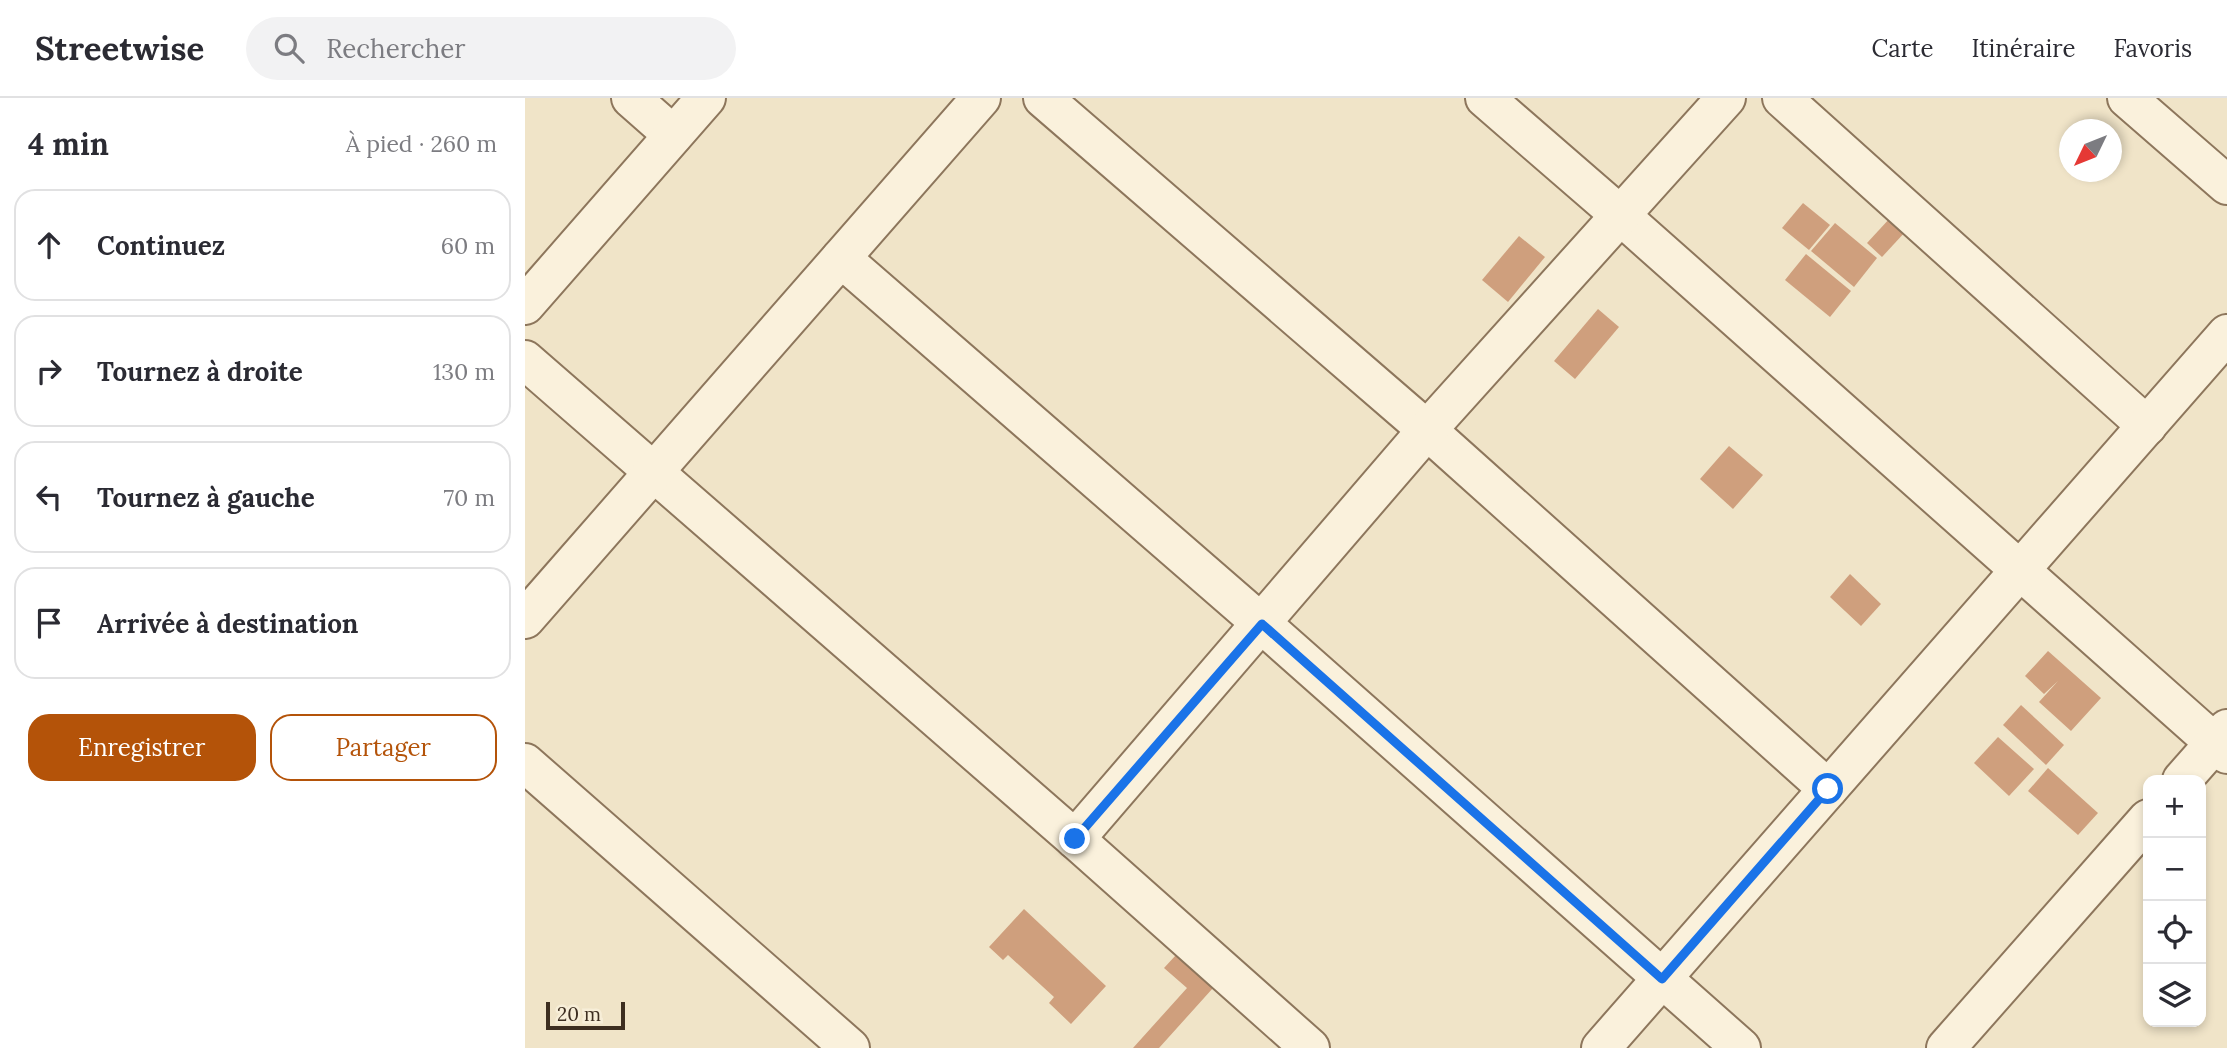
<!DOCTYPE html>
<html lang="fr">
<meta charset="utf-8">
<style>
body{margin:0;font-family:Lora,serif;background:#f2f2f3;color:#2b2b33}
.controls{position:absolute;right:21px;bottom:21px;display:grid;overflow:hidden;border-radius:14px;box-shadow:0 4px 10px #0003}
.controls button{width:63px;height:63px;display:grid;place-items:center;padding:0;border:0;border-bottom:2px solid #e1e1e2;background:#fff;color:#2b2b33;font:35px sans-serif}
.compass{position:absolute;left:1534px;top:21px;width:63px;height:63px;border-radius:50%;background:#fff;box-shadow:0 4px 10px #0003;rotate:227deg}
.scale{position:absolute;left:21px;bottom:18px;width:79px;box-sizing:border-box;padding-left:7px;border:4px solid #3d2e20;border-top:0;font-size:19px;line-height:24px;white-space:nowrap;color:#3d2e20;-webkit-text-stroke:5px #f7eed8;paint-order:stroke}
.stop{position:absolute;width:21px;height:21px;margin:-16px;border:5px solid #1a73e8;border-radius:50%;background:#fff}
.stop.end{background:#1a73e8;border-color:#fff;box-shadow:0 2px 7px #0008}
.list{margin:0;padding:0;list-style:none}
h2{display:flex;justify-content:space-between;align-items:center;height:91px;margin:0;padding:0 28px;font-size:30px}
h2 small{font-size:23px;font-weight:400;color:#7c7c81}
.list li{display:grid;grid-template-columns:46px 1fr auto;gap:21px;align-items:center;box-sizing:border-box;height:112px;margin:0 14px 14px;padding:0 14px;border:2px solid #e1e1e2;border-radius:21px}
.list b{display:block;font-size:26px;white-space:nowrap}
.list em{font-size:23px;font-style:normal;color:#7c7c81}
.actions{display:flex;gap:14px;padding:21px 28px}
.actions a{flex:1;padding:16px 0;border:2px solid #b45309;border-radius:21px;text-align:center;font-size:24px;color:#b45309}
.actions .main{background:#b45309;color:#fff}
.icon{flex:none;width:38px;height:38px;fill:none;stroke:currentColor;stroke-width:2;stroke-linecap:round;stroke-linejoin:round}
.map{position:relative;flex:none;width:1702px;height:950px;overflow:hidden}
header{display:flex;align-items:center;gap:42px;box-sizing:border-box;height:98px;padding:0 35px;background:#fff;border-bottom:2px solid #e1e1e2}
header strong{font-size:33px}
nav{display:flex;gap:38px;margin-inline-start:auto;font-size:24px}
.search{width:490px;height:63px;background:#f2f2f3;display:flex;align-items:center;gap:18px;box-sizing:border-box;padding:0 24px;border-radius:38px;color:#7c7c81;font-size:26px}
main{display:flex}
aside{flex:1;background:#fff}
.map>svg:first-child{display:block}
.building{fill:#cf9f7d}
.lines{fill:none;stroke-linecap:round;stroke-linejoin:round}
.minor-casing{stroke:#8d765c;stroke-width:42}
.minor{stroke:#faf1dc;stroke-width:38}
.route{stroke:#1a73e8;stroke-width:9}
</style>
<header>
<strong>Streetwise</strong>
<div class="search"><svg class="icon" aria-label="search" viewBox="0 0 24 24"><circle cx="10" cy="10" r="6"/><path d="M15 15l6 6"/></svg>Rechercher</div>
<nav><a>Carte</a><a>Itinéraire</a><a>Favoris</a></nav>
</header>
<main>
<aside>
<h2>4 min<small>À pied · 260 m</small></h2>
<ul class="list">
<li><svg class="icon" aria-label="ahead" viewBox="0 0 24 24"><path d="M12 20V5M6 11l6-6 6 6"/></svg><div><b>Continuez</b></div><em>60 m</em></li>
<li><svg class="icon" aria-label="right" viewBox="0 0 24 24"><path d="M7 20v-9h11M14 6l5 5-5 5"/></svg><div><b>Tournez à droite</b></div><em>130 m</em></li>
<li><svg class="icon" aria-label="left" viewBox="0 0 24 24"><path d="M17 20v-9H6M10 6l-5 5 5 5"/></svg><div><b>Tournez à gauche</b></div><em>70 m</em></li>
<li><svg class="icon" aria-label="arrive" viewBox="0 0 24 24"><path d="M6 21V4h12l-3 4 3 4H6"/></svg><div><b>Arrivée à destination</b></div></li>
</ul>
<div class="actions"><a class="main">Enregistrer</a><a>Partager</a></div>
</aside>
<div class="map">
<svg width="1702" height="950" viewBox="0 0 1702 950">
<rect width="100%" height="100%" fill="#f0e4c8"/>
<!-- building -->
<g class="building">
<polygon points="1278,105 1305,127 1284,152 1257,130"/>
<polygon points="1366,119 1381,133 1357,159 1342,145"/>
<polygon points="1310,125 1352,160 1329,189 1286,153"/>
<polygon points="994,138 1020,159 983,204 957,182"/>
<polygon points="1281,156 1326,193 1305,219 1260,182"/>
<polygon points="1073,211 1094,229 1050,281 1029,263"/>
<polygon points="1204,348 1238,377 1208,411 1175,381"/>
<polygon points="1325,476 1356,506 1336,528 1305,499"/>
<polygon points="1523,553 1576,600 1546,633 1514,604 1533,583 1519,596 1500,578"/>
<polygon points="1496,607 1539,647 1521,667 1478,627"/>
<polygon points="1473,639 1509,671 1484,698 1449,665"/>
<polygon points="1523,670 1573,715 1553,737 1503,693"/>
<polygon points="499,811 581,888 546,926 524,905 529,899 483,857 478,862 464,849"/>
<polygon points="651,857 688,890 634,950 608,950 662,890 639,870"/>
</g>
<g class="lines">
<defs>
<g id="minor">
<polyline points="106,0 148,37"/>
<polyline points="518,0 902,332 1303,691"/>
<polyline points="960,0 1095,117 1702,656"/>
<polyline points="1257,0 1622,328"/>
<polyline points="1602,0 1702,87"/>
<polyline points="316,160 737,526 1216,950"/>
<polyline points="0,207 181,0"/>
<polyline points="0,262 550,741 785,950"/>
<polyline points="0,521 456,0"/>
<polyline points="0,665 325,950"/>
<polyline points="1657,682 1702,631"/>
<polyline points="550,741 902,332 1201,0"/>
<polyline points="1076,950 1702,236"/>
<polyline points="1421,950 1623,721"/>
</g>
</defs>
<!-- minor casing -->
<use href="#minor" class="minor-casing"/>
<!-- minor -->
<use href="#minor" class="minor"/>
</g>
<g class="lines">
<!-- route -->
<polyline class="route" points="550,741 737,526 1137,881 1303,691"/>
</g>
</svg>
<div class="controls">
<button>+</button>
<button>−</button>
<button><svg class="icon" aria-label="locate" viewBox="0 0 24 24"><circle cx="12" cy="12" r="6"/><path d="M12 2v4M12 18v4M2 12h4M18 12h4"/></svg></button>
<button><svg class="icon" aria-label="layers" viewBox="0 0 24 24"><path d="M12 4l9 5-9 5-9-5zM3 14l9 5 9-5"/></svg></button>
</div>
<svg class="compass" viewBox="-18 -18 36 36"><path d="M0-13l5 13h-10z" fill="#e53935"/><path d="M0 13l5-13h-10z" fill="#7c7c81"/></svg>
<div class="scale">20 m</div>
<div class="stop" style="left:1303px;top:691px"></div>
<div class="stop end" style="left:550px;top:741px"></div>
</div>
</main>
